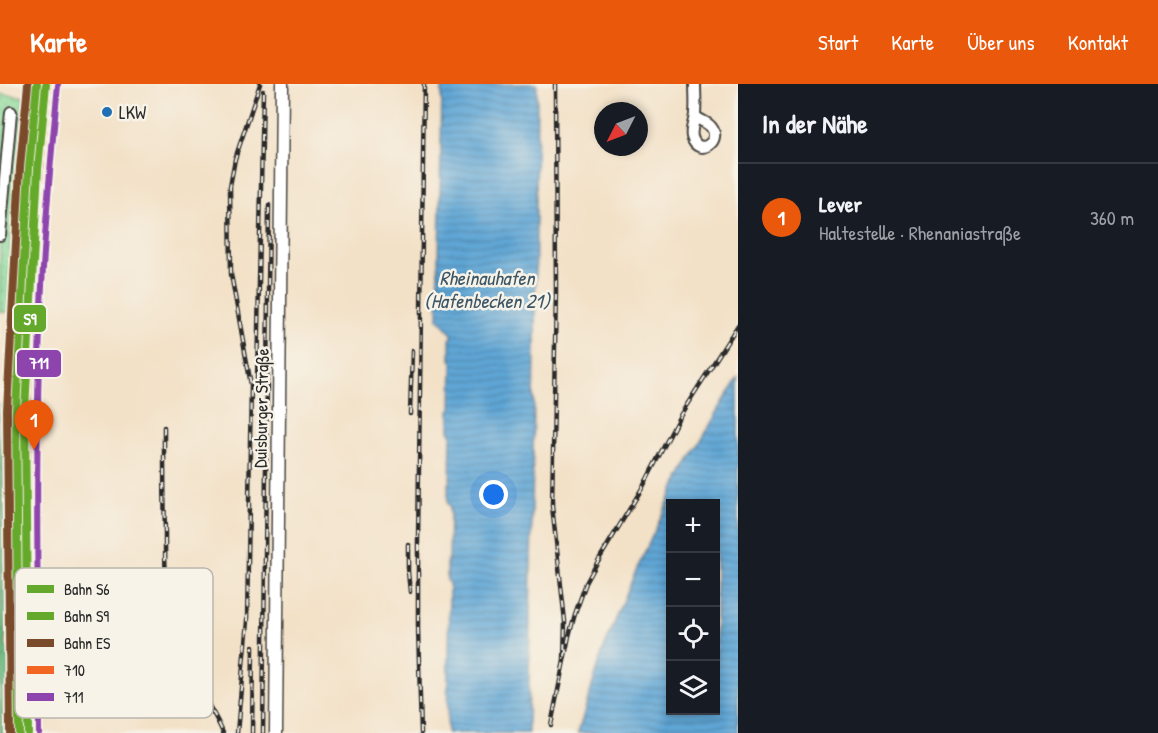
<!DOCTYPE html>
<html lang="de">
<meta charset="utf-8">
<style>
body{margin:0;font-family:"Patrick Hand",sans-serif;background:#20242c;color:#f1f3f6}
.controls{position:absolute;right:18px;bottom:18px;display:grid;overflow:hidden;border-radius:0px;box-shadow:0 3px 9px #0003}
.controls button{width:54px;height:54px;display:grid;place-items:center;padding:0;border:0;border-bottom:2px solid #363941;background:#171b24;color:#f1f3f6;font:30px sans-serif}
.compass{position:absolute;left:594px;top:18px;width:54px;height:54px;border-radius:50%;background:#171b24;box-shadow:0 3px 9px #0003;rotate:228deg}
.you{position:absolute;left:494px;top:411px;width:21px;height:21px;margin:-15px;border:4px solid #fff;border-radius:50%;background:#1a73e8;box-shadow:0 0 0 9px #1a73e833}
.badge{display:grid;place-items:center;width:39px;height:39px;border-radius:50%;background:#ea580c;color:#fff;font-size:20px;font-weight:700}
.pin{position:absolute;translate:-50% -50px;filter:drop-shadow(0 2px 3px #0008)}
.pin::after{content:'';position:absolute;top:32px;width:21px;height:18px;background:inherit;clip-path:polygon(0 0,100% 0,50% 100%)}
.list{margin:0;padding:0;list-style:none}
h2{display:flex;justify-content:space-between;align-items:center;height:78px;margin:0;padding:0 24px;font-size:26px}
h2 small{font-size:20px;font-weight:400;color:#9ea1a6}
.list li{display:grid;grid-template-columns:39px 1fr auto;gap:18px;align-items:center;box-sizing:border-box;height:108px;padding:0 24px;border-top:2px solid #363941}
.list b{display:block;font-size:22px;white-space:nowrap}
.list p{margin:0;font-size:20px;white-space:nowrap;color:#9ea1a6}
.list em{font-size:20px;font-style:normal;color:#9ea1a6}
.icon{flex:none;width:33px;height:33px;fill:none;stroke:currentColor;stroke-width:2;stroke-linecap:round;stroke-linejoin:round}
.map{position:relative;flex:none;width:738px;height:649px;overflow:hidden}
header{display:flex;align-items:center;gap:36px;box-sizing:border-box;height:84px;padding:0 30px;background:#ea580c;color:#fff}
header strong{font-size:28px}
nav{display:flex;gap:33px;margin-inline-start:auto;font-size:21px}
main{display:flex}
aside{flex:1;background:#171b24}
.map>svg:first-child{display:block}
.forest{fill:url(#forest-crowns);stroke:#4c7256;stroke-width:1.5}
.garden{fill:url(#garden-dots);stroke:#5a8261;stroke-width:1.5}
.water{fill:url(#water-rules);stroke:#456880;stroke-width:1.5;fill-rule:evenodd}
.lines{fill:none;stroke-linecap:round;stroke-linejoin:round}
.minor-casing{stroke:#494642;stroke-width:14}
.tertiary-casing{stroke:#494642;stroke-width:15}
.minor{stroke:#fff;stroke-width:10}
.tertiary{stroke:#fff;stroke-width:12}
.rail-casing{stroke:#2b2b2b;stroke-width:4.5}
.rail{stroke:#f7f3e8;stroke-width:2;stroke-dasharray:7;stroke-linecap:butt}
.bus-1-casing{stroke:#f7f3e8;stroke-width:10}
.bus-2-casing{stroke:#f7f3e8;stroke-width:10}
.bus-1{stroke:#f26522;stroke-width:6}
.bus-2{stroke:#8e44ad;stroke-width:6}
.rail-1-casing{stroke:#f7f3e8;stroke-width:12}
.rail-2-casing{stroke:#f7f3e8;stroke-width:12}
.rail-3-casing{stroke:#f7f3e8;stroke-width:12}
.rail-1{stroke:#65a92c;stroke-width:8}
.rail-2{stroke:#65a92c;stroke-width:8}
.rail-3{stroke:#7a4b2a;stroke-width:8}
.poi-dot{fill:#1f6fb2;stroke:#f7f3e8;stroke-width:2}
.labels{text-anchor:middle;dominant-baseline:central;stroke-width:5;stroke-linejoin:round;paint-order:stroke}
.poi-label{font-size:18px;fill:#2b2b2b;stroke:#f7f3e8;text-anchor:start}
.street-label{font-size:18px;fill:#2b2b2b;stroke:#f7f3e8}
.water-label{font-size:20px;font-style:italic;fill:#3d5666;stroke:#f7f3e8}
.key{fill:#f7f3e8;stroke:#bab7af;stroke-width:1.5}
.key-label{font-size:16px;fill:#2b2b2b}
.line-badge{stroke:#f7f3e8;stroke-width:2}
.badge-label{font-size:16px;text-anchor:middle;font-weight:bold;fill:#fff}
</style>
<header>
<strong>Karte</strong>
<nav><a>Start</a><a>Karte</a><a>Über uns</a><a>Kontakt</a></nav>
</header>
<main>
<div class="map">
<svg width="738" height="649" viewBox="0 0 738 649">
<defs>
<pattern id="forest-crowns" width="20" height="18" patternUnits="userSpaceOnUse" patternTransform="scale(1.5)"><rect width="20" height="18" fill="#6eb880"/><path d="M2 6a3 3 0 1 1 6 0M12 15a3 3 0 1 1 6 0" fill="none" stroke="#5b9669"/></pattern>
<pattern id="garden-dots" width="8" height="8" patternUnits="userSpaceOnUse" patternTransform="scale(1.5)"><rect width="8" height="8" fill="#88d897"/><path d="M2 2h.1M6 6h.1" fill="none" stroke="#76ba82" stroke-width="1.8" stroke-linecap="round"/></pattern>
<pattern id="water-rules" width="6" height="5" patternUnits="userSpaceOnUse" patternTransform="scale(1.5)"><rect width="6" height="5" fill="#5fa6d5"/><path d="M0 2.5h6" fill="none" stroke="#4f87ad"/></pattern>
</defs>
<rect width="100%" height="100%" fill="#f7f3e8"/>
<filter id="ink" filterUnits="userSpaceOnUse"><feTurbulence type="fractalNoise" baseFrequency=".0167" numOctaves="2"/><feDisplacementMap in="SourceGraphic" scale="12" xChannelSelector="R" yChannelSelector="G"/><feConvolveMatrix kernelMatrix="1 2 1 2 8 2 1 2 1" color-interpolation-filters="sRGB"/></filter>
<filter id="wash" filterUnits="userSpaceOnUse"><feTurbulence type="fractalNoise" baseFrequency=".008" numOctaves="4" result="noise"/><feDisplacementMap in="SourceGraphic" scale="24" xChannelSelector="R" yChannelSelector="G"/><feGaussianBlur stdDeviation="1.35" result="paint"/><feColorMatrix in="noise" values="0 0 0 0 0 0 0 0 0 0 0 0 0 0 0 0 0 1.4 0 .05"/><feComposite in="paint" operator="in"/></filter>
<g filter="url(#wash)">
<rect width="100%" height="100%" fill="#f3e1c7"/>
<!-- forest -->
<polygon class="forest" points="0,320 6,320 4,354 6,563 9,566 8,649 0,649"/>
<!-- garden -->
<polygon class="garden" points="0,10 24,13 11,159 9,216 10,228 0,228"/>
<!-- water -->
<g class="water">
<polygon points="442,0 537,0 535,267 528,649 447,649 449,498 447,497 447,476 449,476 450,421 448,420 448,399 450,399 451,348 449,347 449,327 451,326 452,276 450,276 450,255 452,254 452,250 438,235"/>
<path d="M738 294V649H578L602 569 634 491 676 401 722 320ZM670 420H716V626H670Z"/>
</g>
</g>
<g filter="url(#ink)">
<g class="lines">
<defs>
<g id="minor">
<path d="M695 32C700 37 707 38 711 43 723 57 698 74 692 53 690 45 695 37 695 29 696 20 695 10 695 0"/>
<polyline points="0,151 11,28"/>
</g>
<g id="tertiary">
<path d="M30 649C29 514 26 379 31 245 34 163 41 81 49 0"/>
<polyline points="276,649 282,0"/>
</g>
</defs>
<!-- minor casing -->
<use href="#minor" class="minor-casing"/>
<!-- tertiary casing -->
<use href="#tertiary" class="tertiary-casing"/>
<!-- minor -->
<use href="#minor" class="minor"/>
<!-- tertiary -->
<use href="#tertiary" class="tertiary"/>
<defs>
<g id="rail">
<polyline points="555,0 556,207 552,422 565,537 564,575"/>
<polyline points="257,295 263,7"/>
<polyline points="410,330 412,267"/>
<path d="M164 343C164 379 164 414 165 449 165 487 165 527 178 564 188 594 211 619 223 649"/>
<polyline points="408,460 408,488 410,508"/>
<path d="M97 555C134 559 163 568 189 595"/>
<polyline points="149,579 186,605"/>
<path d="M96 602C110 602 124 602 139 602 168 602 186 604 206 628"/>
<polyline points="551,641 569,552 575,530 586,499 598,477 644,401 679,333 738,241"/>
<polyline points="39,649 37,522 38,471 36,408 38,267 43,157 57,0"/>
<polyline points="237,649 247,537 251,301 231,190 230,102 235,75 260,0"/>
<polyline points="252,649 253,562"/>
<polyline points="263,649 269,121"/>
<polyline points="421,649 418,544 418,457 424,0"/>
</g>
</defs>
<!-- rail casing -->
<use href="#rail" class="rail-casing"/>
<!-- rail -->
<use href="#rail" class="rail"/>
<defs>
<path id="bus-1" d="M30 649C29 514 26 379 31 245 34 163 41 81 49 0"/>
<path id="bus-2" d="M39 649C38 514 35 380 40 245 43 164 50 82 58 1"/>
</defs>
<!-- bus-1 casing -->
<use href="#bus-1" class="bus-1-casing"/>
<!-- bus-2 casing -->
<use href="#bus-2" class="bus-2-casing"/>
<!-- bus-1 -->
<use href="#bus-1" class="bus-1"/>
<!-- bus-2 -->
<use href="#bus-2" class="bus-2"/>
<defs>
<polyline id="rail-1" points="19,649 16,326 29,84 37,0"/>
<polyline id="rail-2" points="28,649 25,326 38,85 46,1"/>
<polyline id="rail-3" points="10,649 7,326 20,84 28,0"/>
</defs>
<!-- rail-1 casing -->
<use href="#rail-1" class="rail-1-casing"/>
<!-- rail-2 casing -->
<use href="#rail-2" class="rail-2-casing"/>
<!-- rail-3 casing -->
<use href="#rail-3" class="rail-3-casing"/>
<!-- rail-1 -->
<use href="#rail-1" class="rail-1"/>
<!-- rail-2 -->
<use href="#rail-2" class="rail-2"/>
<!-- rail-3 -->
<use href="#rail-3" class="rail-3"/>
</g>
</g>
<!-- markers -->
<circle class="poi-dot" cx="107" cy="28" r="6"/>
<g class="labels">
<!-- poi labels -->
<g class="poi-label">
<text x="119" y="28">LKW</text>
</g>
<!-- street labels -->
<g class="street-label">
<text transform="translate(261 324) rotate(-89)">Duisburger Straße</text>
</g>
<!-- water labels -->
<g class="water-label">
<text x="487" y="193">Rheinauhafen<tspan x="487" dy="23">(Hafenbecken 21)</tspan></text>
</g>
</g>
<!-- legend -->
<rect x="15" y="484" width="198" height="150" rx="9" class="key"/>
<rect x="27" y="501" width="27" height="8" fill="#65a92c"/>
<rect x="27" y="528" width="27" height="8" fill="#65a92c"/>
<rect x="27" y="555" width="27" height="8" fill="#7a4b2a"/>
<rect x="27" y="582" width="27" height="8" fill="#f26522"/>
<rect x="27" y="609" width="27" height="8" fill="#8e44ad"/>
<g class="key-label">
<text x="64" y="511">Bahn S6</text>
<text x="64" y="538">Bahn S9</text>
<text x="64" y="565">Bahn ES</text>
<text x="64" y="592">710</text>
<text x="64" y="619">711</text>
</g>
<g class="line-badge">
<rect x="13" y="220" width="34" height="29" rx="6" fill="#65a92c"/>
<rect x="16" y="265" width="46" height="29" rx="6" fill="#8e44ad"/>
</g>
<g class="badge-label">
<text x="30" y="241">S9</text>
<text x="39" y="285">711</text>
</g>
</svg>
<div class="controls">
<button>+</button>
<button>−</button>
<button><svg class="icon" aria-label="locate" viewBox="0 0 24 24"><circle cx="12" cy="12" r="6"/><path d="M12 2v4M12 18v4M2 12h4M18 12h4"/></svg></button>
<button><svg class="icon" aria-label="layers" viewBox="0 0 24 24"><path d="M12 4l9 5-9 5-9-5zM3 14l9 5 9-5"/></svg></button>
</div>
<svg class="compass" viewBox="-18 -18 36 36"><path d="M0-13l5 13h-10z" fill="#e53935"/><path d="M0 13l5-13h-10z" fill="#9ea1a6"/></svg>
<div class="you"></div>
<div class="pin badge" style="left:34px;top:366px">1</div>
</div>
<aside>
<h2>In der Nähe<small></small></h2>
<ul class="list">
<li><span class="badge">1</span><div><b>Lever</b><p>Haltestelle · Rhenaniastraße</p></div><em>360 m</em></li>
</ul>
</aside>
</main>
